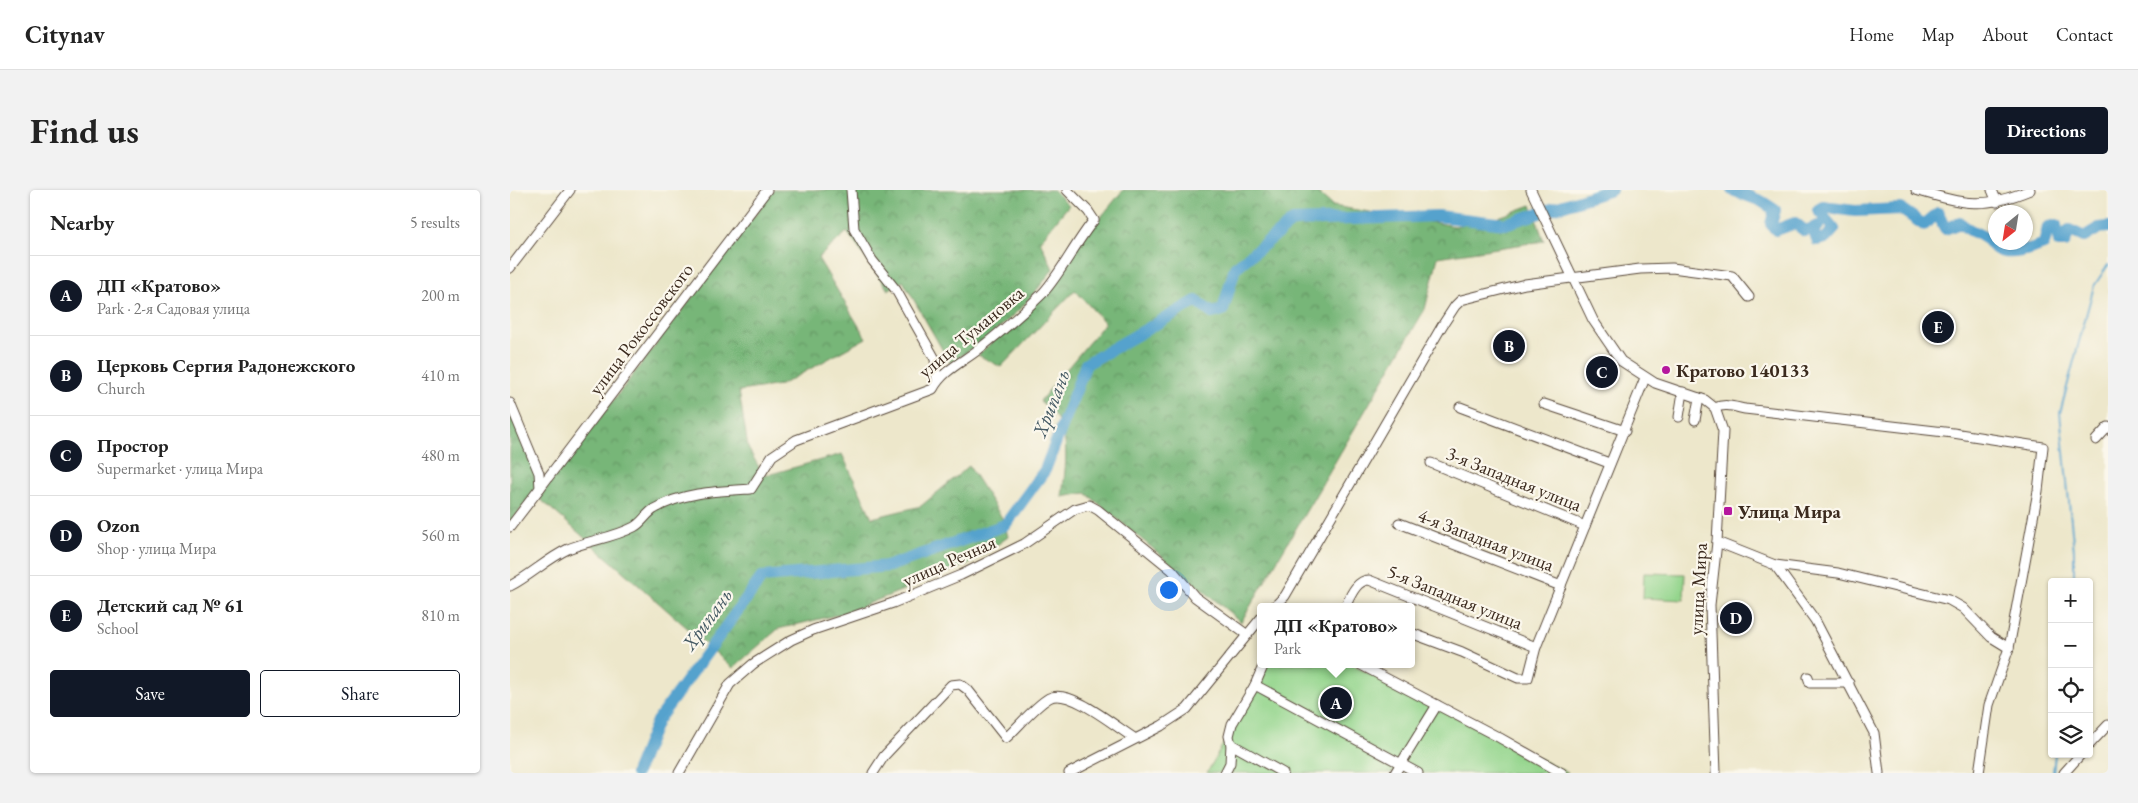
<!DOCTYPE html>
<meta charset="utf-8">
<style>
body{margin:0;font-family:"EB Garamond",serif;background:#f2f2f2;color:#222}
.controls{position:absolute;right:15px;bottom:15px;display:grid;overflow:hidden;border-radius:5px;box-shadow:0 1px 4px #0004}
.controls button{width:45px;height:45px;display:grid;place-items:center;padding:0;border:0;border-bottom:1px solid #e0e0e0;background:#fff;color:#222;font:25px sans-serif}
.compass{position:absolute;left:1478px;top:15px;width:45px;height:45px;border-radius:50%;background:#fff;box-shadow:0 1px 4px #0004;rotate:210deg}
.you{position:absolute;left:658px;top:399px;width:18px;height:18px;margin:-12px;border:4px solid #fff;border-radius:50%;background:#1a73e8;box-shadow:0 0 0 8px #1a73e833}
.badge{display:grid;place-items:center;width:32px;height:32px;border-radius:50%;background:#111827;color:#fff;font-size:16px;font-weight:700}
.pin{position:absolute;translate:-50% -50%;border:2px solid #fff;box-shadow:0 1px 5px #0006}
.popup{position:absolute;left:747px;top:413px;width:158px;height:65px;box-sizing:border-box;display:grid;place-content:center;border-radius:5px;background:#fff;filter:drop-shadow(0 1px 4px #0005);font-size:16px;white-space:nowrap;color:#767676}
.popup b{font-size:19px;color:#222}
.popup::after{content:'';position:absolute;left:50%;top:100%;margin-left:-10px;border:10px solid transparent;border-top-color:#fff}
.list{margin:0;padding:0;list-style:none}
h2{display:flex;justify-content:space-between;align-items:center;height:65px;margin:0;padding:0 20px;font-size:21px}
h2 small{font-size:16px;font-weight:400;color:#767676}
.list li{display:grid;grid-template-columns:32px 1fr auto;gap:15px;align-items:center;box-sizing:border-box;height:80px;padding:0 20px;border-top:1px solid #e0e0e0}
.list b{display:block;font-size:19px;white-space:nowrap}
.list p{margin:0;font-size:16px;white-space:nowrap;color:#767676}
.list em{font-size:16px;font-style:normal;color:#767676}
.actions{display:flex;gap:10px;padding:15px 20px}
.actions a{flex:1;padding:11px 0;border:1px solid #111827;border-radius:5px;text-align:center;font-size:18px;color:#111827}
.actions .main{background:#111827;color:#fff}
.icon{flex:none;width:28px;height:28px;fill:none;stroke:currentColor;stroke-width:2;stroke-linecap:round;stroke-linejoin:round}
.map{position:relative;flex:none;width:1598px;height:583px;overflow:hidden;border-radius:5px}
header{display:flex;align-items:center;gap:30px;box-sizing:border-box;height:70px;padding:0 25px;background:#fff;border-bottom:1px solid #e0e0e0}
header strong{font-size:24px}
nav{display:flex;gap:28px;margin-inline-start:auto;font-size:18px}
.intro{display:flex;align-items:center;justify-content:space-between;box-sizing:border-box;height:120px;padding:0 30px}
h1{margin:0;font-size:35px}
.button{padding:12px 22px;border-radius:5px;background:#111827;color:#fff;font-size:18px;font-weight:700}
main{display:flex;gap:30px;padding:0 30px}
aside{flex:1;background:#fff;border-radius:5px;box-shadow:0 1px 4px #0004}
.map>svg:first-child{display:block}
.forest{fill:url(#forest-crowns);stroke:#59704b}
.garden{fill:#94d58d;stroke:#688056}
.lines{fill:none;stroke-linecap:round;stroke-linejoin:round}
.stream{stroke:#54a2cd;stroke-width:2}
.river{stroke:#54a2cd;stroke-width:12}
.minor-casing{stroke:#564638;stroke-width:11}
.minor{stroke:#fff;stroke-width:9}
.poi-dot{fill:#b5179e;stroke:#fbf7ec;stroke-width:2}
.labels{text-anchor:middle;dominant-baseline:central;stroke-width:4.5;stroke-linejoin:round;paint-order:stroke}
.street-label{font-size:19px;fill:#3b2a1e;stroke:#fbf7ec}
.poi-label{font-size:19px;font-weight:bold;fill:#3b2a1e;stroke:#fbf7ec;text-anchor:start}
.water-label{font-size:20px;font-style:italic;fill:#455a64;stroke:#fbf7ec}
</style>
<header>
<strong>Citynav</strong>
<nav><a>Home</a><a>Map</a><a>About</a><a>Contact</a></nav>
</header>
<div class="intro"><h1>Find us</h1><a class="button">Directions</a></div>
<main>
<aside>
<h2>Nearby<small>5 results</small></h2>
<ul class="list">
<li><span class="badge">A</span><div><b>ДП «Кратово»</b><p>Park · 2-я Садовая улица</p></div><em>200 m</em></li>
<li><span class="badge">B</span><div><b>Церковь Сергия Радонежского</b><p>Church</p></div><em>410 m</em></li>
<li><span class="badge">C</span><div><b>Простор</b><p>Supermarket · улица Мира</p></div><em>480 m</em></li>
<li><span class="badge">D</span><div><b>Ozon</b><p>Shop · улица Мира</p></div><em>560 m</em></li>
<li><span class="badge">E</span><div><b>Детский сад № 61</b><p>School</p></div><em>810 m</em></li>
</ul>
<div class="actions"><a class="main">Save</a><a>Share</a></div>
</aside>
<div class="map">
<svg width="1598" height="583" viewBox="0 0 1598 583">
<defs>
<pattern id="forest-crowns" width="20" height="18" patternUnits="userSpaceOnUse" patternTransform="scale(1.25)"><rect width="20" height="18" fill="#77b678"/><path d="M2 6a3 3 0 1 1 6 0M12 15a3 3 0 1 1 6 0" fill="none" stroke="#639462"/></pattern>
</defs>
<rect width="100%" height="100%" fill="#fbf7ec"/>
<filter id="ink" filterUnits="userSpaceOnUse"><feTurbulence type="fractalNoise" baseFrequency=".02" numOctaves="2"/><feDisplacementMap in="SourceGraphic" scale="10" xChannelSelector="R" yChannelSelector="G"/><feConvolveMatrix kernelMatrix="1 2 1 2 8 2 1 2 1" color-interpolation-filters="sRGB"/></filter>
<filter id="wash" filterUnits="userSpaceOnUse"><feTurbulence type="fractalNoise" baseFrequency=".0096" numOctaves="4" result="noise"/><feDisplacementMap in="SourceGraphic" scale="20" xChannelSelector="R" yChannelSelector="G"/><feGaussianBlur stdDeviation="1.12" result="paint"/><feColorMatrix in="noise" values="0 0 0 0 0 0 0 0 0 0 0 0 0 0 0 0 0 1.4 0 .05"/><feComposite in="paint" operator="in"/></filter>
<g filter="url(#wash)">
<rect width="100%" height="100%" fill="#ede7cb"/>
<!-- forest -->
<g class="forest">
<path d="M264 0H544L559 15 530 51 543 79C516 118 481 148 440 173L393 91 378 100 337 42 308 68 356 148 271 195 229 201 238 258 254 286 332 264 362 328 411 316 459 276 494 331 498 347 461 373 335 423 268 439 223 478 29 308Z"/>
<path d="M613 0H805L823 16 945 36 986 28 1021 15 1034 51 928 67 915 119 731 432 576 303 552 307C556 270 564 236 530 211L595 133 565 100 491 177 468 165 548 92 565 59Z"/>
<polygon points="0,221 27,284 26,300 0,333"/>
</g>
<!-- garden -->
<g class="garden">
<polygon points="1134,383 1175,384 1174,410 1133,408"/>
<polygon points="758,474 840,474 1058,583 697,583"/>
</g>
<g class="lines">
<!-- stream -->
<g class="stream">
<polyline points="1564,392 1564,361 1550,223 1584,96 1598,75"/>
<polyline points="1543,583 1545,564"/>
</g>
<!-- river -->
<g class="river">
<path d="M1222 0 1251 11 1265 20 1261 34 1266 40 1285 33 1295 41 1308 36 1304 42 1307 50 1316 48 1324 39 1308 20 1313 17 1345 21 1391 19 1414 35 1428 23 1435 39 1450 33C1460 42 1467 42 1477 49 1481 52 1483 58 1488 60 1501 66 1521 59 1534 54L1538 37 1546 35 1549 52H1555L1559 40 1574 47 1589 38 1598 37"/>
<polyline points="126,583 147,531 252,387 379,376 495,335 535,280 576,174 686,111 702,123 713,120 725,78 783,31 928,26 995,34 1101,0"/>
</g>
</g>
</g>
<g filter="url(#ink)">
<g class="lines">
<defs>
<g id="minor">
<polyline points="341,0 344,39 362,70 386,100 425,169 427,191"/>
<polyline points="1021,0 1083,130 1111,171 1145,193 1195,210 1205,218 1213,241 1207,352 1200,415 1206,583"/>
<path d="M1406 0C1454 14 1472 20 1520 0"/>
<polyline points="1482,0 1487,12"/>
<polyline points="0,78 60,0"/>
<polyline points="0,213 29,283 30,298 0,337"/>
<polyline points="1034,214 1115,241"/>
<polyline points="950,217 1099,273"/>
<path d="M1205 218C1215 213 1225 217 1235 219L1443 243 1533 257 1528 301 1499 458 1479 515 1469 583"/>
<polyline points="1169,227 1173,202"/>
<polyline points="1185,230 1189,208"/>
<polyline points="1586,250 1598,237"/>
<polyline points="921,273 1075,336"/>
<polyline points="30,298 257,0"/>
<polyline points="889,333 1051,396"/>
<polyline points="1207,352 1265,375 1305,430 1364,543 1369,583"/>
<polyline points="1265,375 1328,383 1439,410 1453,418 1481,447 1499,458"/>
<path d="M0 396C21 385 37 369 58 359 80 350 103 348 124 337 132 333 136 324 144 319 173 302 208 301 241 299L262 266 286 250 423 199C433 180 453 172 469 159 491 142 513 123 533 103 551 83 566 52 584 30L578 21 557 0"/>
<polyline points="764,417 775,406 932,136 945,116 951,110 1015,94 1130,79 1162,78 1222,86 1239,107"/>
<path d="M835 417C840 407 846 390 859 390L1026 457"/>
<polyline points="901,443 952,462 1008,488 1018,488 1026,457 1135,188"/>
<polyline points="849,474 990,548 1052,583"/>
<polyline points="1298,487 1300,493 1339,493"/>
<polyline points="745,495 908,583"/>
<polyline points="721,554 773,583"/>
<polyline points="1579,555 1598,535"/>
<polyline points="169,583 220,494 243,474 281,450 303,440 383,413 451,385 514,354 565,319 579,315 588,320 662,380 685,407 736,444"/>
<path d="M363 583 374 566 441 495 450 494 458 500 496 548C508 537 525 516 539 508 559 497 606 537 624 548"/>
<polyline points="559,583 651,536 677,519 751,428"/>
<polyline points="715,583 720,573 721,554 719,546 722,534 745,495 754,474"/>
<polyline points="885,583 927,515"/>
<polyline points="1554,583 1571,564"/>
</g>
</defs>
<!-- minor casing -->
<use href="#minor" class="minor-casing"/>
<!-- minor -->
<use href="#minor" class="minor"/>
</g>
</g>
<!-- markers -->
<g class="poi-dot">
<circle cx="1156" cy="180" r="5"/>
<rect x="1213" y="316" width="10" height="10" rx="2.5"/>
</g>
<g class="labels">
<!-- street labels -->
<g class="street-label">
<text transform="translate(131 139) rotate(-53)">улица Рокоссовского</text>
<text transform="translate(461 142) rotate(-40)">улица Тумановка</text>
<text transform="translate(1004 289) rotate(22)">3-я Западная улица</text>
<text transform="translate(976 350) rotate(21)">4-я Западная улица</text>
<text transform="translate(439 371) rotate(-24)">улица Речная</text>
<text transform="translate(1188 399) rotate(-87)">улица Мира</text>
<text transform="translate(945 407) rotate(22)">5-я Западная улица</text>
</g>
<!-- poi labels -->
<g class="poi-label">
<text x="1166" y="180">Кратово 140133</text>
<text x="1228" y="321">Улица Мира</text>
</g>
<!-- water labels -->
<g class="water-label">
<text transform="translate(541 213) rotate(-69)">Хрипань</text>
<text transform="translate(197 429) rotate(-54)">Хрипань</text>
</g>
</g>
</svg>
<div class="controls">
<button>+</button>
<button>−</button>
<button><svg class="icon" aria-label="locate" viewBox="0 0 24 24"><circle cx="12" cy="12" r="6"/><path d="M12 2v4M12 18v4M2 12h4M18 12h4"/></svg></button>
<button><svg class="icon" aria-label="layers" viewBox="0 0 24 24"><path d="M12 4l9 5-9 5-9-5zM3 14l9 5 9-5"/></svg></button>
</div>
<svg class="compass" viewBox="-18 -18 36 36"><path d="M0-13l5 13h-10z" fill="#e53935"/><path d="M0 13l5-13h-10z" fill="#767676"/></svg>
<div class="you"></div>
<div class="pin badge" style="left:826px;top:513px">A</div>
<div class="popup"><b>ДП «Кратово»</b>Park</div>
<div class="pin badge" style="left:999px;top:156px">B</div>
<div class="pin badge" style="left:1092px;top:182px">C</div>
<div class="pin badge" style="left:1226px;top:428px">D</div>
<div class="pin badge" style="left:1428px;top:137px">E</div>
</div>
</main>
